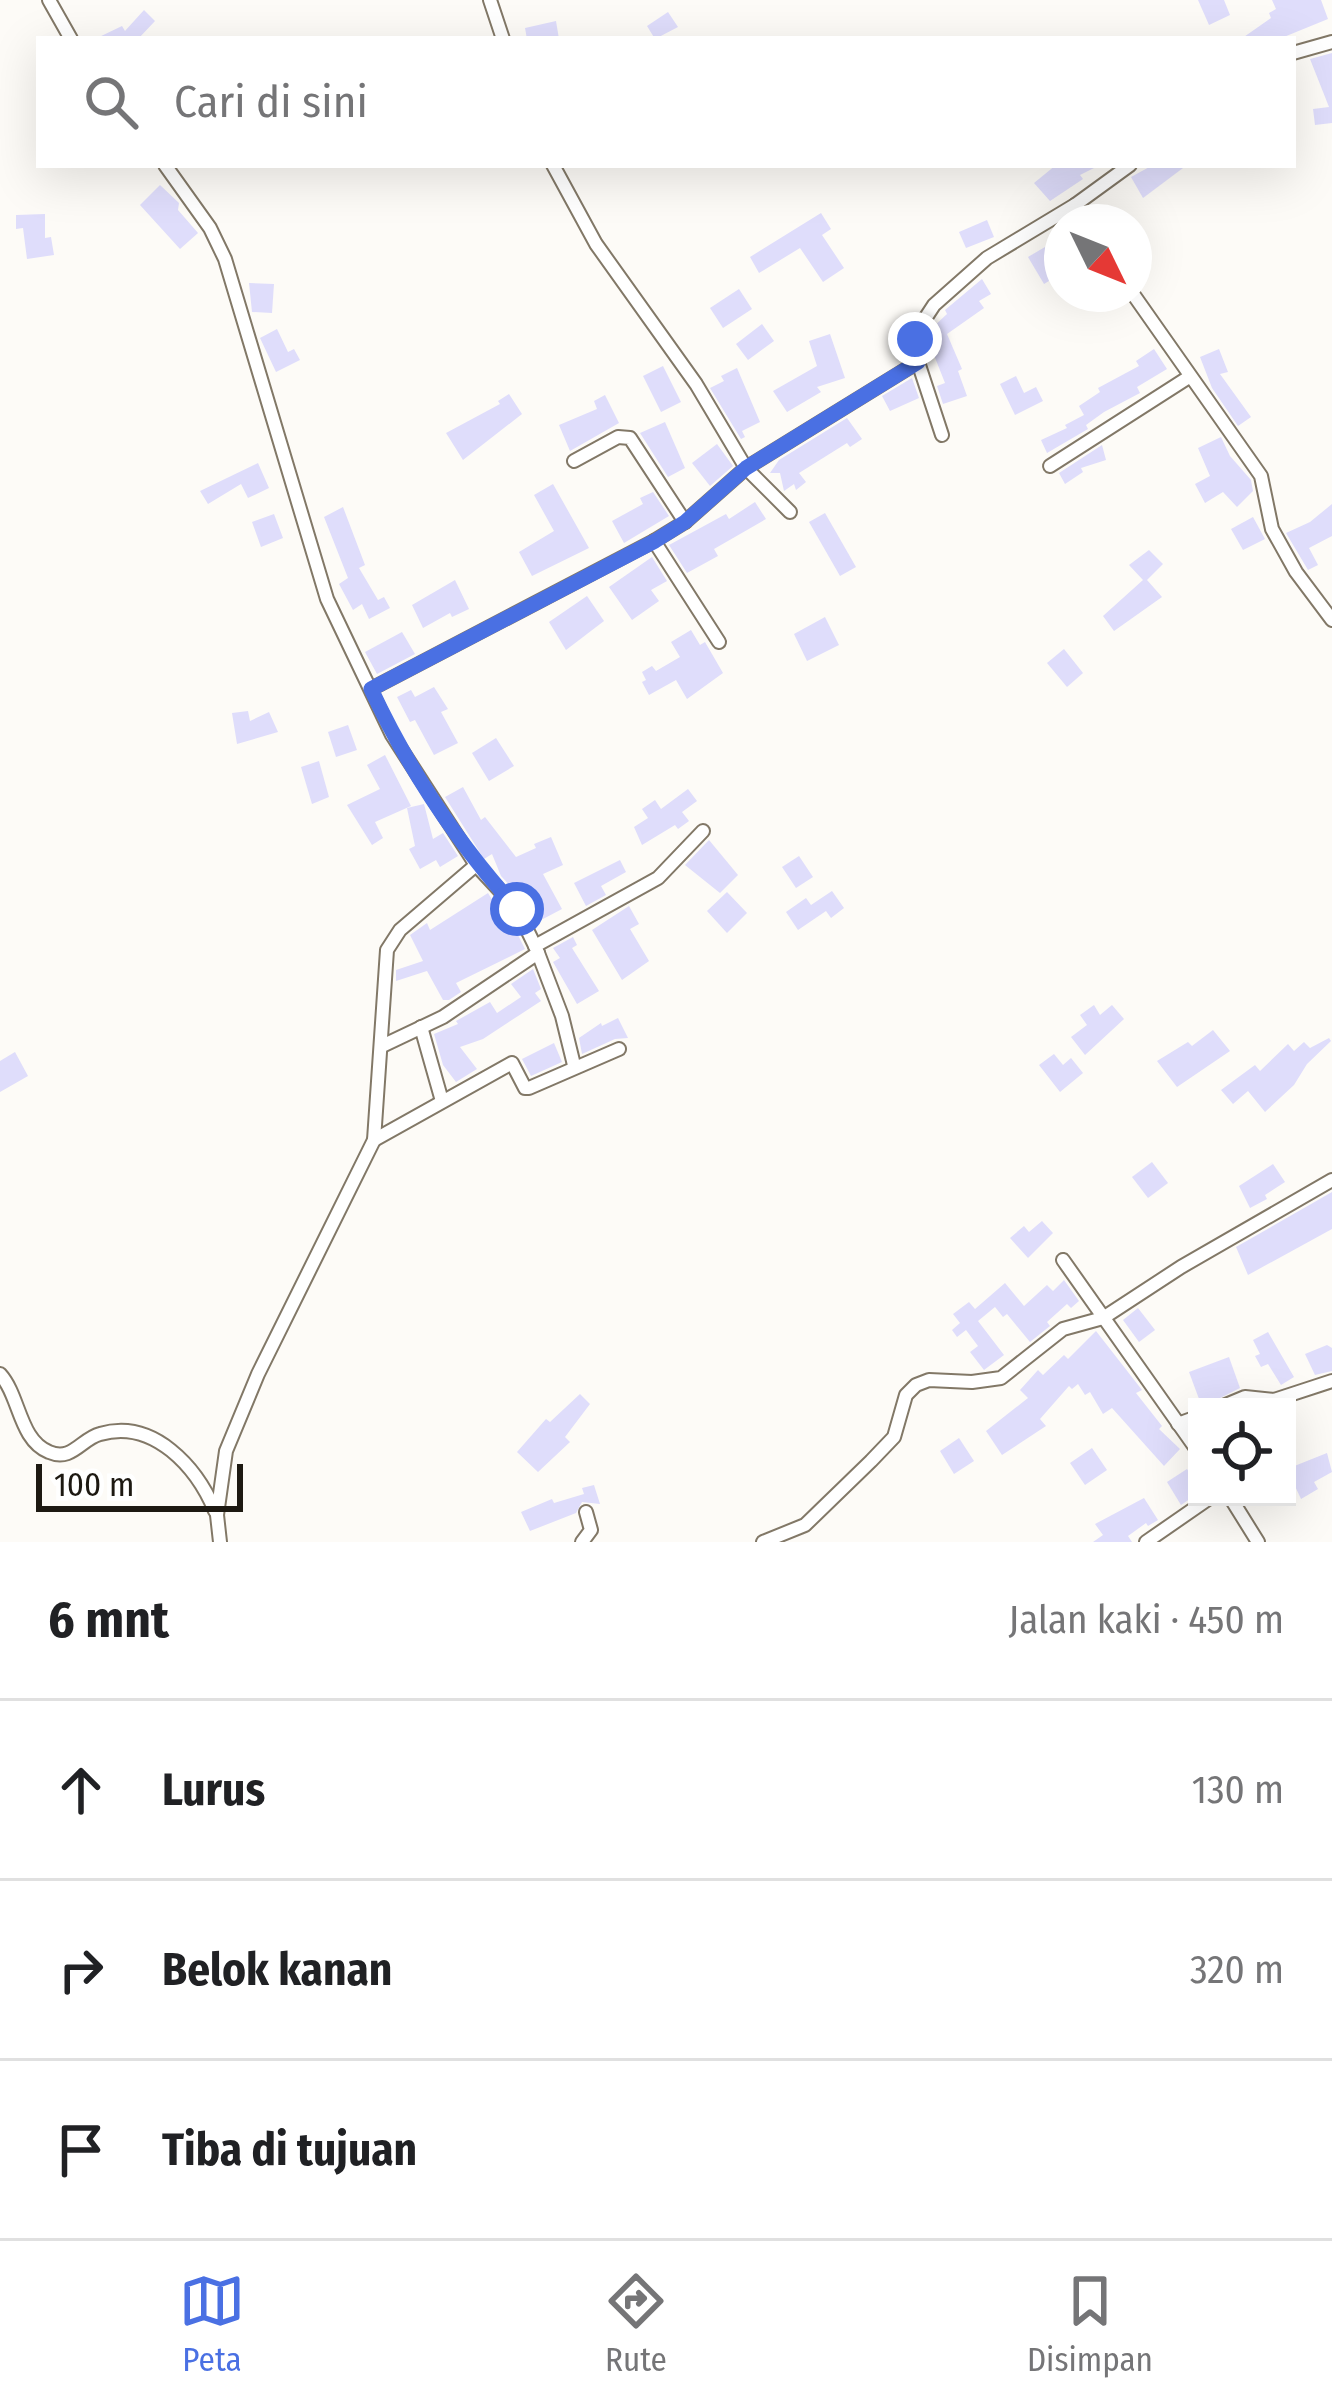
<!DOCTYPE html>
<html lang="id">
<meta charset="utf-8">
<style>
body{margin:0;font-family:"Fira Sans Condensed",sans-serif;background:#f2f2f2;color:#202124}
.controls{position:absolute;right:36px;bottom:36px;display:grid;overflow:hidden;border-radius:0px;box-shadow:0 12px 48px #0002}
.controls button{width:108px;height:108px;display:grid;place-items:center;padding:0;border:0;border-bottom:3px solid #e0e0e0;background:#fff;color:#202124;font:60px sans-serif}
.compass{position:absolute;left:1044px;top:204px;width:108px;height:108px;border-radius:50%;background:#fff;box-shadow:0 12px 48px #0002;rotate:133deg}
.scale{position:absolute;left:36px;bottom:30px;width:207px;box-sizing:border-box;padding-left:12px;border:6px solid #1d1912;border-top:0;font-size:33px;line-height:42px;white-space:nowrap;color:#1d1912;-webkit-text-stroke:9px #fff;paint-order:stroke}
.stop{position:absolute;width:36px;height:36px;margin:-27px;border:9px solid #4a70e3;border-radius:50%;background:#fff}
.stop.end{background:#4a70e3;border-color:#fff;box-shadow:0 3px 12px #0008}
.list{margin:0;padding:0;list-style:none}
h2{display:flex;justify-content:space-between;align-items:center;height:156px;margin:0;padding:0 48px;font-size:51px}
h2 small{font-size:39px;font-weight:400;color:#757577}
.list li{display:grid;grid-template-columns:78px 1fr auto;gap:36px;align-items:center;box-sizing:border-box;height:180px;padding:0 48px;border-top:3px solid #e0e0e0}
.list b{display:block;font-size:45px;white-space:nowrap}
.list em{font-size:39px;font-style:normal;color:#757577}
.icon{flex:none;width:66px;height:66px;fill:none;stroke:currentColor;stroke-width:2;stroke-linecap:round;stroke-linejoin:round}
.map{position:relative;flex:none;width:1332px;height:1542px;overflow:hidden}
.search{position:absolute;background:#fff;box-shadow:0 12px 48px #0002;left:36px;right:36px;top:36px;height:132px;display:flex;align-items:center;gap:30px;box-sizing:border-box;padding:0 42px;border-radius:0px;color:#757577;font-size:45px}
.sheet{height:696px;background:#fff}
nav{display:flex;justify-content:space-around;align-items:center;box-sizing:border-box;height:168px;border-top:3px solid #e0e0e0;background:#fff;font-size:33px;color:#757577}
nav a{display:grid;justify-items:center;gap:6px}
nav .on{color:#4a70e3}
.map>svg:first-child{display:block}
.building{fill:#dfddfb}
.lines{fill:none;stroke-linecap:round;stroke-linejoin:round}
.street-casing{stroke:#827867;stroke-width:16}
.street{stroke:#fff;stroke-width:12}
.route{stroke:#4a70e3;stroke-width:15}
</style>
<div class="map">
<svg width="1332" height="1542" viewBox="0 0 1332 1542">
<rect width="100%" height="100%" fill="#fdfbf7"/>
<!-- building -->
<g class="building">
<polygon points="1198,0 1224,0 1230,15 1209,25"/>
<polygon points="1272,0 1321,0 1328,19 1279,39 1241,39 1271,18 1269,13 1276,9"/>
<polygon points="144,10 155,21 138,39 95,39 122,26 125,31"/>
<polygon points="668,12 678,27 655,39 647,26"/>
<polygon points="556,21 559,39 527,39 525,28"/>
<polygon points="1332,53 1332,123 1315,125 1313,109 1329,107 1310,59"/>
<polygon points="1056,165 1100,165 1080,175 1083,179 1050,201 1034,183"/>
<polygon points="1153,165 1187,165 1143,198 1131,177"/>
<polygon points="160,185 179,203 178,210 198,233 180,249 140,205"/>
<polygon points="821,213 831,229 822,235 844,268 823,282 800,248 759,273 750,257"/>
<polygon points="45,214 45,238 51,237 54,255 27,259 23,228 16,229 16,215"/>
<polygon points="987,220 994,237 966,248 959,232"/>
<polygon points="1062,237 1062,273 1044,284 1028,257"/>
<polygon points="982,279 991,294 979,301 984,308 947,334 962,369 958,371 967,396 943,404 937,386 945,383 932,350 940,346 931,329 947,314 945,310"/>
<polygon points="249,283 274,284 272,313 252,312"/>
<polygon points="739,289 752,309 723,328 710,308"/>
<polygon points="762,324 774,341 748,360 736,344"/>
<polygon points="277,329 288,352 294,349 300,360 276,372 260,338"/>
<polygon points="830,334 845,378 817,387 821,392 787,412 773,391 817,366 809,341"/>
<polygon points="1154,349 1167,369 1137,387 1140,393 1104,412 1086,425 1088,429 1047,453 1041,440 1067,428 1065,425 1084,415 1079,406 1100,392 1098,388 1139,366 1136,361"/>
<polygon points="1219,349 1228,372 1220,374 1251,417 1238,426 1212,388 1200,357"/>
<polygon points="663,366 681,402 661,412 643,376"/>
<polygon points="737,368 760,422 742,431 745,437 741,439 710,388 724,381 721,376"/>
<polygon points="1016,376 1024,393 1036,387 1043,401 1015,415 1000,384"/>
<polygon points="912,378 919,398 890,411 882,396"/>
<polygon points="509,394 522,414 463,460 446,433 500,404 498,401"/>
<polygon points="605,395 619,423 570,451 559,425 597,409 594,401"/>
<polygon points="847,418 862,439 850,447 847,443 799,473 806,482 796,490 794,484 784,491 780,473 770,473 779,460"/>
<polygon points="665,422 685,468 668,477 640,433"/>
<polygon points="1221,437 1230,456 1251,480 1253,491 1237,507 1223,492 1205,503 1195,484 1210,476 1198,448"/>
<polygon points="717,444 733,466 710,486 692,463"/>
<polygon points="1102,445 1106,460 1081,468 1083,472 1065,484 1059,473"/>
<polygon points="258,463 269,488 248,498 241,484 208,504 200,491"/>
<polygon points="553,484 589,548 532,576 519,552 554,531 534,495"/>
<polygon points="653,492 669,516 624,543 612,521 643,504 640,498"/>
<polygon points="755,502 766,519 714,549 718,556 687,573 669,545 726,514 729,519"/>
<polygon points="1332,504 1332,536 1309,548 1318,565 1308,570 1286,533 1310,522"/>
<polygon points="343,507 365,565 359,568 378,600 384,597 390,608 369,619 362,604 353,610 339,584 348,578 324,517"/>
<polygon points="825,513 856,567 840,576 809,522"/>
<polygon points="274,514 283,538 261,547 252,522"/>
<polygon points="1253,517 1265,539 1243,550 1231,529"/>
<polygon points="1149,550 1163,564 1147,580 1162,597 1114,631 1103,616 1143,580 1129,565"/>
<polygon points="652,557 667,581 651,590 659,601 632,620 609,587"/>
<polygon points="455,580 469,609 452,617 450,613 423,628 412,605"/>
<polygon points="587,596 604,621 566,650 549,622"/>
<polygon points="825,617 839,645 807,661 794,634"/>
<polygon points="691,630 700,645 705,642 723,673 687,699 676,680 649,695 642,682 646,680 642,672 652,666 656,671 680,657 671,642"/>
<polygon points="402,632 415,654 377,674 365,652"/>
<polygon points="1064,649 1083,673 1067,687 1047,663"/>
<polygon points="434,687 448,709 441,712 458,743 434,755 415,720 410,722 397,697 411,690 415,697"/>
<polygon points="248,711 250,721 269,712 278,732 237,744 232,713"/>
<polygon points="348,725 357,750 336,757 328,732"/>
<polygon points="496,738 514,766 489,781 472,753"/>
<polygon points="385,755 411,806 375,822 383,838 372,845 347,805 380,789 367,765"/>
<polygon points="319,761 329,797 312,804 301,767"/>
<polygon points="463,787 481,820 485,817 516,857 536,848 534,844 551,837 563,865 543,874 562,909 543,919 524,884 512,888 501,876 492,854 484,859 445,797"/>
<polygon points="688,789 697,801 682,812 689,821 678,829 675,825 642,845 634,827 648,818 642,809 655,800 661,809"/>
<polygon points="424,804 433,839 443,833 458,856 440,867 436,860 420,869 409,849 415,846 407,808"/>
<polygon points="709,840 738,875 720,893 685,865"/>
<polygon points="799,856 813,877 796,888 782,867"/>
<polygon points="620,860 626,872 601,886 606,895 586,906 574,883"/>
<polygon points="832,891 844,908 831,918 826,911 798,930 786,912 806,898 811,905"/>
<polygon points="727,892 747,913 727,933 707,911"/>
<polygon points="488,893 507,924 511,921 525,949 456,983 461,992 449,1000 443,1000 427,971 396,981 396,970 423,961 410,935 427,923 430,930"/>
<polygon points="629,906 639,924 630,929 649,961 622,980 592,930"/>
<polygon points="573,937 577,945 572,948 599,991 577,1004 553,962 560,958 553,948"/>
<polygon points="533,969 541,989 535,993 541,1001 483,1039 460,1047 477,1069 456,1082 443,1065 434,1034 458,1024 456,1021 490,1002 497,1013 521,997 511,984"/>
<polygon points="1094,1005 1100,1015 1112,1005 1124,1019 1085,1055 1071,1037 1087,1025 1080,1015"/>
<polygon points="618,1018 628,1038 615,1039 582,1054 579,1038 601,1023 602,1026"/>
<polygon points="1213,1030 1230,1051 1177,1087 1157,1061 1188,1042 1192,1046"/>
<polygon points="1329,1038 1331,1041 1307,1064 1294,1085 1265,1112 1248,1091 1233,1104 1221,1090 1255,1065 1260,1071 1288,1044 1294,1051 1304,1042 1310,1048"/>
<polygon points="554,1043 562,1062 531,1076 522,1059"/>
<polygon points="15,1052 28,1076 0,1092 0,1061"/>
<polygon points="1054,1054 1063,1065 1071,1058 1083,1073 1060,1092 1039,1065"/>
<polygon points="1152,1162 1168,1183 1148,1198 1132,1177"/>
<polygon points="1273,1164 1285,1182 1265,1195 1267,1199 1250,1208 1239,1186"/>
<polygon points="1332,1192 1332,1229 1248,1275 1236,1247"/>
<polygon points="1042,1221 1053,1233 1028,1258 1010,1238 1024,1226 1029,1232"/>
<polygon points="1064,1280 1079,1301 1071,1308 1067,1304 1047,1322 1050,1326 1030,1342 1007,1314 1003,1317 995,1307 978,1321 1004,1355 984,1370 970,1352 978,1346 966,1330 957,1337 952,1330 960,1323 953,1314 969,1302 975,1309 1005,1283 1024,1306 1047,1285 1053,1291"/>
<polygon points="1138,1308 1155,1330 1139,1342 1123,1320"/>
<polygon points="1096,1331 1142,1390 1136,1393 1162,1426 1159,1429 1180,1449 1164,1466 1112,1408 1103,1414 1090,1392 1085,1395 1078,1384 1072,1389 1069,1386 1040,1419 1046,1426 1002,1455 986,1431 1028,1398 1020,1390 1038,1370 1043,1375 1064,1355 1068,1359"/>
<polygon points="1268,1332 1294,1377 1281,1385 1268,1364 1261,1367 1255,1356 1260,1354 1253,1340"/>
<polygon points="1327,1345 1332,1348 1332,1371 1315,1375 1305,1354"/>
<polygon points="1229,1357 1240,1388 1202,1407 1189,1372"/>
<polygon points="580,1394 590,1404 565,1437 570,1442 538,1472 517,1452 546,1419 550,1422"/>
<polygon points="959,1438 974,1461 954,1474 940,1451"/>
<polygon points="1092,1448 1107,1470 1085,1485 1070,1463"/>
<polygon points="1327,1453 1332,1472 1314,1482 1318,1489 1301,1499 1287,1469"/>
<polygon points="1187,1469 1197,1485 1197,1494 1181,1505 1167,1482"/>
<polygon points="594,1485 600,1504 582,1502 576,1513 530,1531 521,1512 552,1499 554,1503 584,1494 582,1488"/>
<polygon points="1144,1498 1158,1520 1148,1526 1146,1523 1128,1536 1132,1542 1093,1542 1103,1535 1095,1524"/>
</g>
<g class="lines">
<defs>
<g id="street">
<polyline points="49,0 71,39"/>
<polyline points="490,0 503,39"/>
<polyline points="1293,53 1332,42"/>
<polyline points="165,165 210,228 225,259 327,599 392,735 476,865 517,909 535,946"/>
<polyline points="553,165 596,244 696,384 746,468 790,512"/>
<polyline points="1075,205 1086,222"/>
<polyline points="1133,294 1261,476 1272,529 1296,572 1332,620"/>
<polyline points="918,362 915,334 934,305 987,258 1075,205 1130,165"/>
<polyline points="574,461 618,437 630,438 685,522"/>
<polyline points="1050,466 1189,377"/>
<polyline points="654,541 719,642"/>
<polyline points="371,689 654,541 685,522 746,468 918,362 942,435"/>
<polyline points="538,953 562,1016 574,1065"/>
<polyline points="421,1027 442,1101"/>
<polyline points="382,1046 443,1017 538,953 535,946 658,878 703,831"/>
<polyline points="374,1140 512,1063 525,1088 529,1088 619,1049"/>
<polyline points="1063,1260 1197,1450"/>
<path d="M0 1374C20 1396 19 1440 49 1452 72 1462 81 1439 100 1434 154 1418 197 1468 215 1511"/>
<polyline points="1221,1407 1245,1397 1274,1400 1332,1381"/>
<polyline points="1178,1424 1197,1417"/>
<polyline points="1230,1497 1258,1542"/>
<polyline points="220,1542 217,1515 226,1451 258,1374 374,1140 387,950 400,930 476,865"/>
<polyline points="582,1542 591,1530 586,1512"/>
<polyline points="763,1542 805,1525 871,1461 894,1437 906,1395 916,1385 929,1380 972,1382 1001,1378 1063,1329 1103,1318 1181,1267 1332,1180"/>
<polyline points="1146,1542 1211,1497"/>
</g>
</defs>
<!-- street casing -->
<use href="#street" class="street-casing"/>
<!-- street -->
<use href="#street" class="street"/>
</g>
<g class="lines">
<!-- route -->
<path class="route" d="M517 909C458 844 408 768 371 689L655 541 685 522 746 468 918 362 915 339"/>
</g>
</svg>
<div class="controls">
<button><svg class="icon" aria-label="locate" viewBox="0 0 24 24"><circle cx="12" cy="12" r="6"/><path d="M12 2v4M12 18v4M2 12h4M18 12h4"/></svg></button>
</div>
<svg class="compass" viewBox="-18 -18 36 36"><path d="M0-13l5 13h-10z" fill="#e53935"/><path d="M0 13l5-13h-10z" fill="#757577"/></svg>
<div class="scale">100 m</div>
<div class="stop" style="left:517px;top:909px"></div>
<div class="stop end" style="left:915px;top:339px"></div>
<div class="search"><svg class="icon" aria-label="search" viewBox="0 0 24 24"><circle cx="10" cy="10" r="6"/><path d="M15 15l6 6"/></svg>Cari di sini</div>
</div>
<section class="sheet">
<h2>6 mnt<small>Jalan kaki · 450 m</small></h2>
<ul class="list">
<li><svg class="icon" aria-label="ahead" viewBox="0 0 24 24"><path d="M12 20V5M6 11l6-6 6 6"/></svg><div><b>Lurus</b></div><em>130 m</em></li>
<li><svg class="icon" aria-label="right" viewBox="0 0 24 24"><path d="M7 20v-9h11M14 6l5 5-5 5"/></svg><div><b>Belok kanan</b></div><em>320 m</em></li>
<li><svg class="icon" aria-label="arrive" viewBox="0 0 24 24"><path d="M6 21V4h12l-3 4 3 4H6"/></svg><div><b>Tiba di tujuan</b></div></li>
</ul>
</section>
<nav>
<a class="on"><svg class="icon" aria-label="map" viewBox="0 0 24 24"><path d="M3 6l6-2 6 2 6-2v14l-6 2-6-2-6 2zM9 4v14M15 6v14"/></svg>Peta</a>
<a><svg class="icon" aria-label="directions" viewBox="0 0 24 24"><path d="M12 3l9 9-9 9-9-9zM9 14v-3h6M13 9l2 2-2 2"/></svg>Rute</a>
<a><svg class="icon" aria-label="saved" viewBox="0 0 24 24"><path d="M7 4h10v16l-5-4-5 4z"/></svg>Disimpan</a>
</nav>
